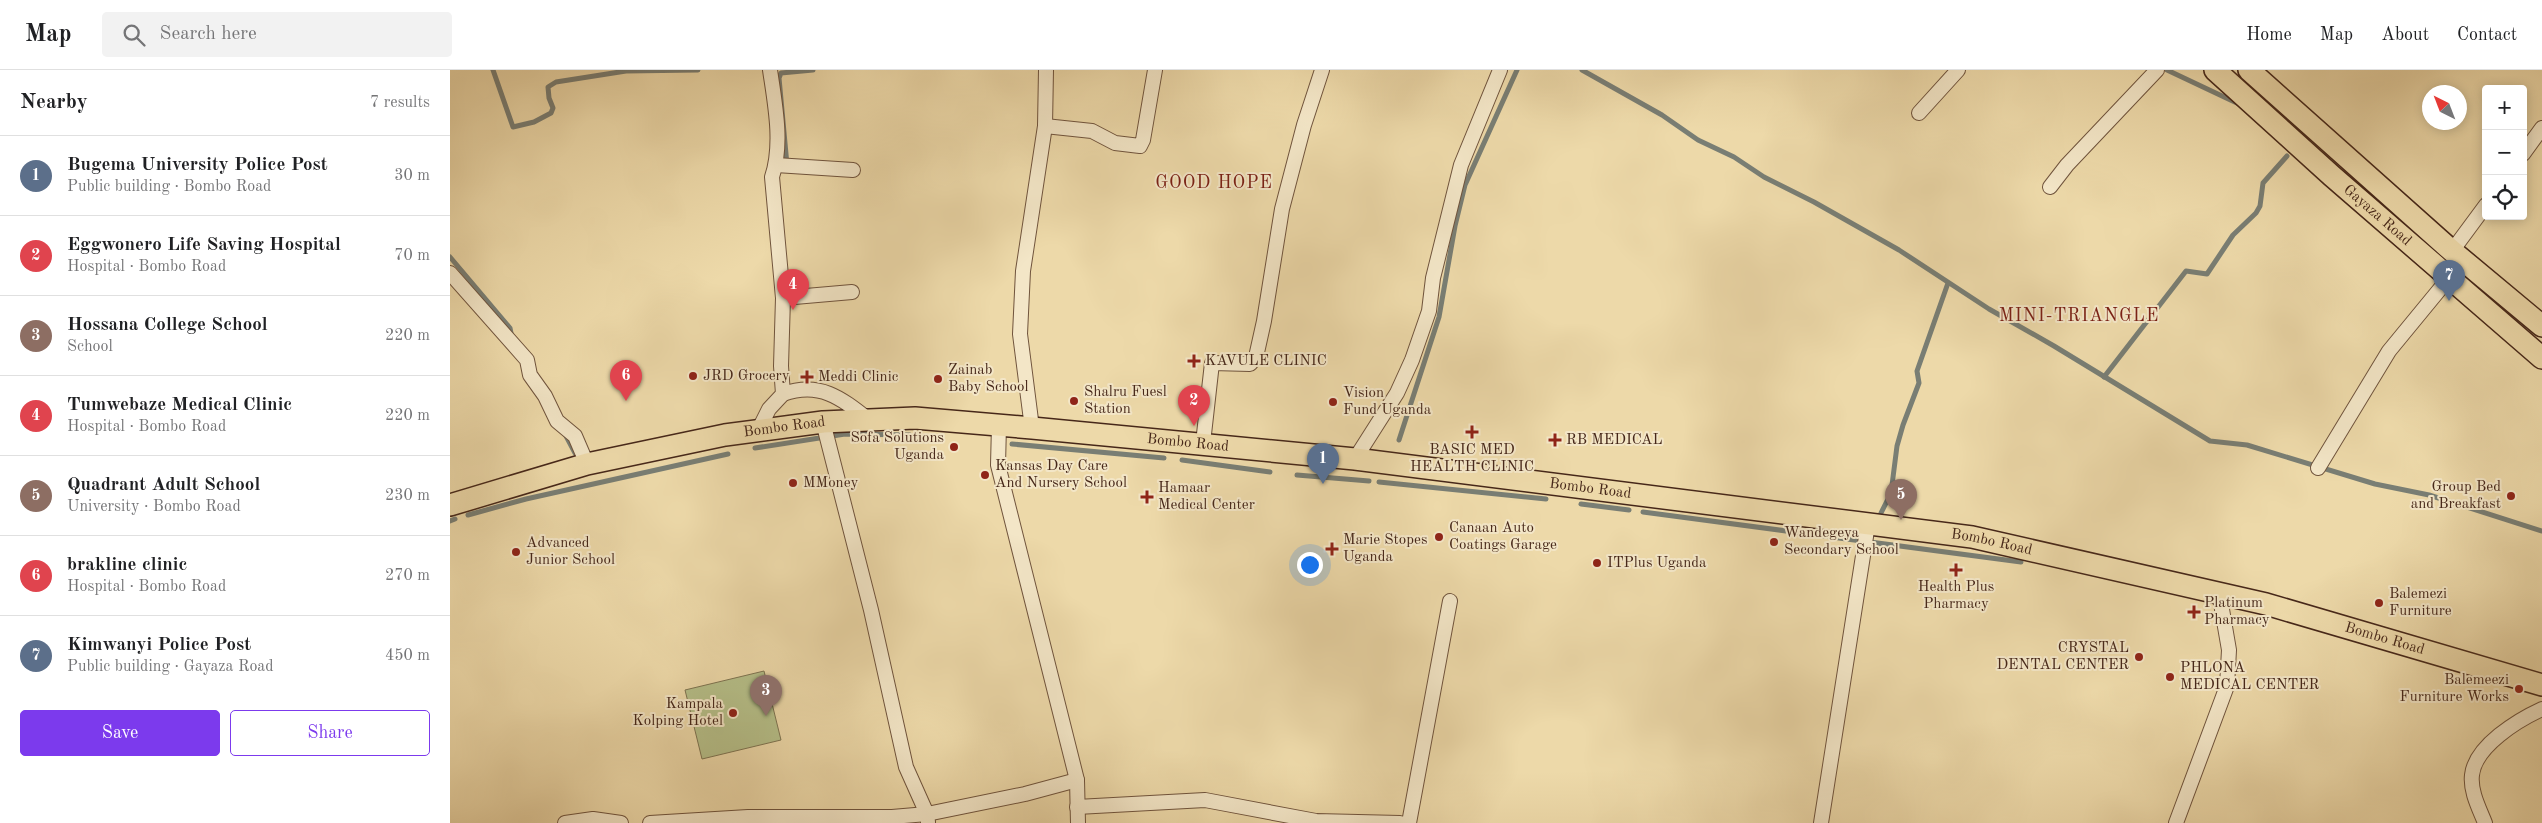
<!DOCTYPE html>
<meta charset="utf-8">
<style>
body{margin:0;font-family:"Old Standard TT",serif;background:#f2f2f2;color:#202124}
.controls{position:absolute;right:15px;top:15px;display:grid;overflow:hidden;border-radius:5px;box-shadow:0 2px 12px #0003}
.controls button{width:45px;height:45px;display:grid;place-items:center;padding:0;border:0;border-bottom:1px solid #e0e0e0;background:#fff;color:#202124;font:25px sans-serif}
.compass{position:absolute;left:1972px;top:15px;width:45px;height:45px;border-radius:50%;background:#fff;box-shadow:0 2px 12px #0003;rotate:318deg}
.you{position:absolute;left:859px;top:494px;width:18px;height:18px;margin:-12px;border:4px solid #fff;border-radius:50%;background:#1a73e8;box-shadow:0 0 0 8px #1a73e833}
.badge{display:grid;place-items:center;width:32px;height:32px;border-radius:50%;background:#7c3aed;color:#fff;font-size:16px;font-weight:700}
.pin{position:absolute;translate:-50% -41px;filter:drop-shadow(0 1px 2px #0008)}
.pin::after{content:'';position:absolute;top:26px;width:18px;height:15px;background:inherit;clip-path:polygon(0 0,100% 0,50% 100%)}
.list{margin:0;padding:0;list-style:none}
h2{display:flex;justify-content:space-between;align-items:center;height:65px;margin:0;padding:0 20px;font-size:21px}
h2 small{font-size:16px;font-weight:400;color:#757577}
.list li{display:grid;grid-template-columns:32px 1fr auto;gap:15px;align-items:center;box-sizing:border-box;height:80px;padding:0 20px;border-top:1px solid #e0e0e0}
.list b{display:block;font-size:19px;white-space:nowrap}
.list p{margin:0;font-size:16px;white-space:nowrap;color:#757577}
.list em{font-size:16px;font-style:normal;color:#757577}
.actions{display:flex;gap:10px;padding:15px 20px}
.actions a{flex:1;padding:11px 0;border:1px solid #7c3aed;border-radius:5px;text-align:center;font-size:18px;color:#7c3aed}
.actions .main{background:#7c3aed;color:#fff}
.icon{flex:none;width:28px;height:28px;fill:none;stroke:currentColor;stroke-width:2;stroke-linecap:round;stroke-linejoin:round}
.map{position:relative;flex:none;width:2092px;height:753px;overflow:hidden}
header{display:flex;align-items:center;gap:30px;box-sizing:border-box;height:70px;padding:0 25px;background:#fff;border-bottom:1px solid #e0e0e0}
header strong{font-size:24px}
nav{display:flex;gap:28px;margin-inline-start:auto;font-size:18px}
.search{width:350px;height:45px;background:#f2f2f2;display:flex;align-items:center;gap:12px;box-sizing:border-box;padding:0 18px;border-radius:5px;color:#757577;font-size:19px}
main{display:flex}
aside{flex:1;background:#fff}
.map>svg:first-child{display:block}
.green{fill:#b6c08a;stroke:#7e7452}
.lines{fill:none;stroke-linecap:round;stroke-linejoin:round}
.stream{stroke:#797e74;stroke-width:5}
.minor-casing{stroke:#70543d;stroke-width:16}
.primary-casing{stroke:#462719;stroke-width:24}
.minor{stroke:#f3e6c7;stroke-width:14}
.primary{stroke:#edd9a9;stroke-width:21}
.poi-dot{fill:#8f2418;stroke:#f3e6c7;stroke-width:2}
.labels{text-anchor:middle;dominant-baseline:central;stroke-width:4;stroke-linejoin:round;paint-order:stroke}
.street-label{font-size:15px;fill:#462719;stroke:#f3e6c7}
.poi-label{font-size:15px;fill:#462719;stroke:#f3e6c7;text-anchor:start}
.quarter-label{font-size:18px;letter-spacing:1px;fill:#7a1f14;stroke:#f3e6c7}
</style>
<header>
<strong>Map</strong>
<div class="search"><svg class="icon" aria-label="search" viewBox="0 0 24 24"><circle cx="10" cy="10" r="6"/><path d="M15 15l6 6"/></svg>Search here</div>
<nav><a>Home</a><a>Map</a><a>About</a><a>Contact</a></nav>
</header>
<main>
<aside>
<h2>Nearby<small>7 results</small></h2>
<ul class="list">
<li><span class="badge" style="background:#5c6f8a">1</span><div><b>Bugema University Police Post</b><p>Public building · Bombo Road</p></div><em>30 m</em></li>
<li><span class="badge" style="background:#e0444e">2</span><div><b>Eggwonero Life Saving Hospital</b><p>Hospital · Bombo Road</p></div><em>70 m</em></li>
<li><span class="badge" style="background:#8d6e63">3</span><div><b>Hossana College School</b><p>School</p></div><em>220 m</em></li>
<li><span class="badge" style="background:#e0444e">4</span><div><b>Tumwebaze Medical Clinic</b><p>Hospital · Bombo Road</p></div><em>220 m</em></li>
<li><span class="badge" style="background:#8d6e63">5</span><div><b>Quadrant Adult School</b><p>University · Bombo Road</p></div><em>230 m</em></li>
<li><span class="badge" style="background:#e0444e">6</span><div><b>brakline clinic</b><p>Hospital · Bombo Road</p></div><em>270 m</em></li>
<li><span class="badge" style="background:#5c6f8a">7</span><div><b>Kimwanyi Police Post</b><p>Public building · Gayaza Road</p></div><em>450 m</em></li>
</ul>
<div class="actions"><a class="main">Save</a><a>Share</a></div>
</aside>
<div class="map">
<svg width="2092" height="753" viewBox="0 0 2092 753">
<rect width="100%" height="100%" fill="#edd9a9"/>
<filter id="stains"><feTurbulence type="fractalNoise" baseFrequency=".004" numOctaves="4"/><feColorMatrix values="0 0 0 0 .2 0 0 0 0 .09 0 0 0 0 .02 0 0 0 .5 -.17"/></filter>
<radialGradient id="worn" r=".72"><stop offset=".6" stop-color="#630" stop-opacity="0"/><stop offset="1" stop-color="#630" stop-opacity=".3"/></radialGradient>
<!-- green -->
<polygon class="green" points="314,601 331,670 252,689 235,620"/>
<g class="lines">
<!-- stream -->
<g class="stream">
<polyline points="43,0 63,57 84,52 101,43 103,38 99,28 98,17 106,12 176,1 248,0"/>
<polyline points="1132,0 1212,45 1248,70 1284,87 1314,107 1364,132 1449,180 1539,239 1604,276 1760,371 1797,375 1925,414 1979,425 2092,461"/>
<polyline points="1717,0 1789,34"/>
<polyline points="1844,60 1861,68"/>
<polyline points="337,95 329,8 331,3 363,0"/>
<polyline points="0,187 60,258 62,268"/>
<polyline points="1654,307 1736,201 1757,204 1783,165 1806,143 1810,136 1813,113 1837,86"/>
<polyline points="115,364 125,383"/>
<polyline points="949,370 989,247 1005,156 1015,115 1067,0"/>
<polyline points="562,374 714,388"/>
<polyline points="305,378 395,364 460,365"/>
<polyline points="732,390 820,402"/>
<polyline points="847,405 919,411"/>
<polyline points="929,412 1096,429"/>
<polyline points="1131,434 1179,440"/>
<polyline points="1193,442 1571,492"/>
<polyline points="1431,443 1441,423 1447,376 1453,355 1469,313 1467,301 1498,213"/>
<polyline points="18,445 76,429 278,384"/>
<polyline points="0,451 5,449"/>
</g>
<defs>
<g id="minor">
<polyline points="1469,43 1508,0"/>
<polyline points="595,56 642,61 665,73 690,76 693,70 705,0"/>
<polyline points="2073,84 2092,58"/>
<polyline points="326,95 403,100"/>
<polyline points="1600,117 1617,95 1707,0"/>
<polyline points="2002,181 2036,135"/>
<polyline points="0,203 77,290 80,305 95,326 107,351 125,366 137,394"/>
<polyline points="333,228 402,222"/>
<path d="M333 324C370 311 391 328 419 350"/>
<polyline points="373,352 421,540 456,697 477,744 478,752"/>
<polyline points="549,355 548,395 627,710 628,753"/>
<polyline points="582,358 570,264 573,201 595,56 596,0"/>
<path d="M308 361 319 339 333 324 331 296 333 228 322 107C333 74 325 34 320 0"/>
<polyline points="753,373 762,293 800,294 806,287 814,251 832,139 854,55 872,0"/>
<polyline points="905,389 947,323 962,290 979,241 983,208 1011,95 1050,0"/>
<polyline points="1868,398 1939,281 1999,208"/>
<polyline points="627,737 755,730 866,751 950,753"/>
<polyline points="115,753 143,749 171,753"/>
<polyline points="200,753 298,747 442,747 477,744 575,724 627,710"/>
<polyline points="959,753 1000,531"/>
<polyline points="1371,753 1418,454"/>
<polyline points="1726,753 1777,616 1779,580 1769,522"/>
<path d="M2035 753C2029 738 2020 721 2022 705 2025 676 2068 650 2092 639"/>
</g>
<g id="primary">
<path id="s1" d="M1765 0 1882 106 2092 288"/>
<polyline points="1799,0 2002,181 2092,256"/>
<path id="s2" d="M0 435 137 394 275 365 373 352 465 348 582 358 905 389 1522 467 1816 534 2092 615"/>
</g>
</defs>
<!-- minor casing -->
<use href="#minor" class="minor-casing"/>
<!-- primary casing -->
<use href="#primary" class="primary-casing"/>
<!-- minor -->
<use href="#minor" class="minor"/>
<!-- primary -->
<use href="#primary" class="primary"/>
</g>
<!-- markers -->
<g class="poi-dot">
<path d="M741.5 283.5h5v5h5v5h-5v5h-5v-5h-5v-5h5z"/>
<circle cx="243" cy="306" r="5"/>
<path d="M354.5 299.5h5v5h5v5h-5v5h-5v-5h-5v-5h5z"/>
<circle cx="488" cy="309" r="5"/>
<circle cx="624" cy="331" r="5"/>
<circle cx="883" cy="332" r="5"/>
<path d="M1019.5 354.5h5v5h5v5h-5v5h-5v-5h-5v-5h5z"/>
<path d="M1102.5 362.5h5v5h5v5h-5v5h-5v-5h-5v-5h5z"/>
<circle cx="504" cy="377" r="5"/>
<circle cx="535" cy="405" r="5"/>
<circle cx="343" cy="413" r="5"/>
<circle cx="2061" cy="426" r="5"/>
<path d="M694.5 419.5h5v5h5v5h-5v5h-5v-5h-5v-5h5z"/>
<circle cx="989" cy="467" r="5"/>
<circle cx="1324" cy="472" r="5"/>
<path d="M879.5 471.5h5v5h5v5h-5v5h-5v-5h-5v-5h5z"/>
<circle cx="66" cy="482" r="5"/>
<circle cx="1147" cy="493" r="5"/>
<path d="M1503.5 492.5h5v5h5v5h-5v5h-5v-5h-5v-5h5z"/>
<circle cx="1929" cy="533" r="5"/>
<path d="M1741.5 534.5h5v5h5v5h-5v5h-5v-5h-5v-5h5z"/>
<circle cx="1689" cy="587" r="5"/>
<circle cx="1720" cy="607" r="5"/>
<circle cx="2069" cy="619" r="5"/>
<circle cx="283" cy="643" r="5"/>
</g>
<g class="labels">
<!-- street labels -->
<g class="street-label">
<text stroke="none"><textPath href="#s1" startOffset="218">Gayaza Road</textPath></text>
<text stroke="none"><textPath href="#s2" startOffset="344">Bombo Road</textPath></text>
<text stroke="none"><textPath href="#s2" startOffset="749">Bombo Road</textPath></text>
<text stroke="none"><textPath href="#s2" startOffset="1154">Bombo Road</textPath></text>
<text stroke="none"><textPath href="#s2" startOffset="1559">Bombo Road</textPath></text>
<text stroke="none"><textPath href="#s2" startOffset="1964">Bombo Road</textPath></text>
</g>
<!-- poi labels -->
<g class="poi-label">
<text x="755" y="291">KAVULE CLINIC</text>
<text x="498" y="300">Zainab<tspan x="498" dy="17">Baby School</tspan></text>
<text x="253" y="306">JRD Grocery</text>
<text x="368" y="307">Meddi Clinic</text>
<text x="634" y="322">Shalru Fuesl<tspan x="634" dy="17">Station</tspan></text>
<text x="893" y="323">Vision<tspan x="893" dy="17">Fund Uganda</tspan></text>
<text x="494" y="368" text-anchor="end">Sofa Solutions<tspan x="494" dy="17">Uganda</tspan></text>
<text x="1116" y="370">RB MEDICAL</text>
<text x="1022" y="380" text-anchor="middle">BASIC MED<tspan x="1022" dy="17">HEALTH CLINIC</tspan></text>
<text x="545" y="396">Kansas Day Care<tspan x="545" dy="17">And Nursery School</tspan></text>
<text x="353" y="413">MMoney</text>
<text x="2051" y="417" text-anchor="end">Group Bed<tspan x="2051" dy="17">and Breakfast</tspan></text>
<text x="708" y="418">Hamaar<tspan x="708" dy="17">Medical Center</tspan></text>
<text x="999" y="458">Canaan Auto<tspan x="999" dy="17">Coatings Garage</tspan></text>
<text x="1334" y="463">Wandegeya<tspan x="1334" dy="17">Secondary School</tspan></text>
<text x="893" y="470">Marie Stopes<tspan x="893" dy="17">Uganda</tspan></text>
<text x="76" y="473">Advanced<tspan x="76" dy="17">Junior School</tspan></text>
<text x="1157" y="493">ITPlus Uganda</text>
<text x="1506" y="517" text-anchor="middle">Health Plus<tspan x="1506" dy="17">Pharmacy</tspan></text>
<text x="1939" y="524">Balemezi<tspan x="1939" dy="17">Furniture</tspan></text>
<text x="1754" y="533">Platinum<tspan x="1754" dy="17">Pharmacy</tspan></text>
<text x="1679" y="578" text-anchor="end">CRYSTAL<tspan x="1679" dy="17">DENTAL CENTER</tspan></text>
<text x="1730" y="598">PHLONA<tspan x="1730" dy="17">MEDICAL CENTER</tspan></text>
<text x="2059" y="610" text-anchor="end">Balemeezi<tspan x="2059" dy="17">Furniture Works</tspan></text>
<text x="273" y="634" text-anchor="end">Kampala<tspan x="273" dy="17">Kolping Hotel</tspan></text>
</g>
<!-- quarter labels -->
<g class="quarter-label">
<text x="764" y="113">GOOD HOPE</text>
<text x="1629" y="246">MINI-TRIANGLE</text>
</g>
</g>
<rect width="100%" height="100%" filter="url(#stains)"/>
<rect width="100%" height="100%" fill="url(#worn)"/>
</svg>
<div class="controls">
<button>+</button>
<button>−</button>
<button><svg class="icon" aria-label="locate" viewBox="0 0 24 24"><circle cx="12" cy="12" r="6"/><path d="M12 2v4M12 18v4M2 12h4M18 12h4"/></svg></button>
</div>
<svg class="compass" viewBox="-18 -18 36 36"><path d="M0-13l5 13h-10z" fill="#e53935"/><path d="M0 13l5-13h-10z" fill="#757577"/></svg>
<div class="you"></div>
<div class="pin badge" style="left:873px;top:414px;background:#5c6f8a">1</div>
<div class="pin badge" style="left:744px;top:356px;background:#e0444e">2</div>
<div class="pin badge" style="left:316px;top:646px;background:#8d6e63">3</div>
<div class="pin badge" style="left:343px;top:240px;background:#e0444e">4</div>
<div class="pin badge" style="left:1451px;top:450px;background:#8d6e63">5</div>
<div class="pin badge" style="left:176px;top:331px;background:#e0444e">6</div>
<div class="pin badge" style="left:1999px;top:231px;background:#5c6f8a">7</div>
</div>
</main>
